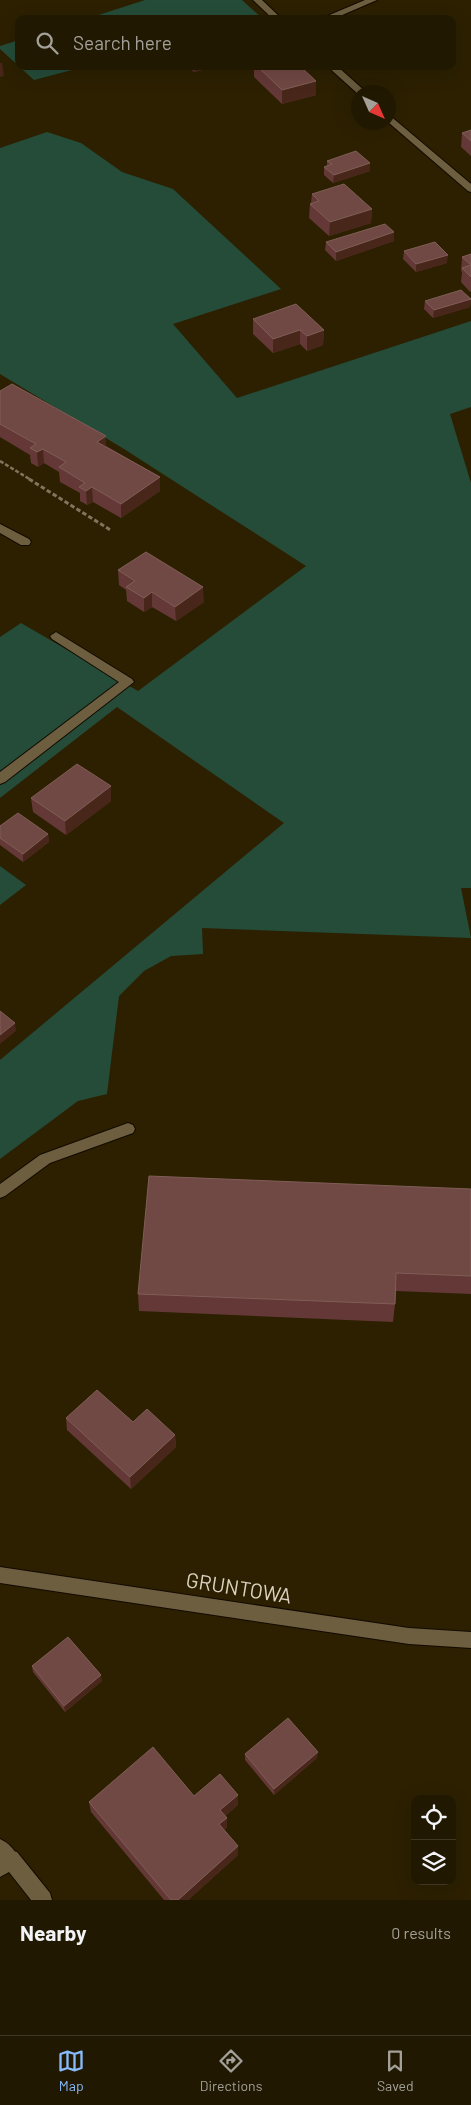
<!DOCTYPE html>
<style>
body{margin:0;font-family:Barlow,sans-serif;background:#2d2510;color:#f1f3f6}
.controls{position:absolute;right:15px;bottom:15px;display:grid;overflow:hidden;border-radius:10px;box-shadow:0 5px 20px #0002}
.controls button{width:45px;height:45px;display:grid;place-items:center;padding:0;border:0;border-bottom:1px solid #3e3723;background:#211801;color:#f1f3f6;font:25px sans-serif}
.compass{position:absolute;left:351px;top:85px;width:45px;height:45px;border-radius:50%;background:#211801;box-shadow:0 5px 20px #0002;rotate:135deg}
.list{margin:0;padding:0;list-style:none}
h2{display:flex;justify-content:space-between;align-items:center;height:65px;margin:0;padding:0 20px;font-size:21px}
h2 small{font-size:16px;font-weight:400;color:#a2a099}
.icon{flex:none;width:28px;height:28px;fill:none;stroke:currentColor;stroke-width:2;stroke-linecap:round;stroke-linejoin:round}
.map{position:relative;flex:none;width:471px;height:1900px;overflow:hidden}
.search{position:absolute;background:#211801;box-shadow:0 5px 20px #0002;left:15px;right:15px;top:15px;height:55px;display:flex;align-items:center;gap:12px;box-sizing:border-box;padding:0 18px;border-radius:10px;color:#a2a099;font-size:19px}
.sheet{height:135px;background:#211801}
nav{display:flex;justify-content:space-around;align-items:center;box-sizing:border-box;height:70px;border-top:1px solid #3e3723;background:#211801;font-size:14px;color:#a2a099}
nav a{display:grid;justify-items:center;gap:2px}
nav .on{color:#87bbfb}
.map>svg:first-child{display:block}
.green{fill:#254c39}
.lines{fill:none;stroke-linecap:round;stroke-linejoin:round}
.service-casing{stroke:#120a00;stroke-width:2}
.minor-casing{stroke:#120a00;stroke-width:2}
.tertiary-casing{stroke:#120a00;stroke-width:2}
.path-far1{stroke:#80765e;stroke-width:2.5;stroke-dasharray:4 2;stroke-linecap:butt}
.path{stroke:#80765e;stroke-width:3;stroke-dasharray:4.5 2.5;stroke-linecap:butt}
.service{fill:#6c5e3f;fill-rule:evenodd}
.minor{fill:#6c5e3f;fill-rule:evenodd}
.tertiary{fill:#6c5e3f;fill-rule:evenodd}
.wall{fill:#633836}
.shaded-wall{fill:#48271a}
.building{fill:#704844;stroke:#805e58}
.labels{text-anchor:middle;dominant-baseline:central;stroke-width:4.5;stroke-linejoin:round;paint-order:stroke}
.near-street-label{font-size:21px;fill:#dad2c1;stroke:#2c2001}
</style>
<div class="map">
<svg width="471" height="1900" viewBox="0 0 471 1900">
<rect width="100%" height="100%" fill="#2c2001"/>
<!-- green -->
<g class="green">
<polygon points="145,0 242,0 263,19 86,19"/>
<polygon points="19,40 19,66 87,66 34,80 0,49 0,46"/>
<polygon points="47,132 81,143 122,172 173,189 281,289 173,324 237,398 471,321 471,407 450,414 471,483 471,888 461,888 471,938 202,928 203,954 171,956 144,971 119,996 107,1094 78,1101 0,1159 0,1060 284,823 117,707 0,798 0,637 21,623 138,691 306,566 124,449 0,374 0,148"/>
<polygon points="0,866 26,885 0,905"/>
</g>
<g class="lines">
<defs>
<g id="service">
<polygon points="365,0 377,0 333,19 320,19"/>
<polygon points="0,524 29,539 31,542 29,545 21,545 0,533"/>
<polygon points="56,632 132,679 134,682 5,782 0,784 0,772 119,682 52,639 50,636"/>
<polygon points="128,1123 133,1125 135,1129 133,1133 50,1163 5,1196 0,1198 0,1184 40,1155"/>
</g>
<g id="minor">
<polygon points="0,1567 409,1628 471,1632 471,1648 409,1644 0,1583"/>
<path d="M0 1839C9 1843 15 1850 19 1859L17 1866 10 1868 0 1862Z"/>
</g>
<g id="tertiary">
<polygon points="253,0 262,0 282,19 273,19"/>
<polygon points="327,66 337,66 366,92 358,94"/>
<polygon points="388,114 471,184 471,192 468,191 388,122"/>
<polygon points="10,1850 17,1852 50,1893 52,1900 31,1900 9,1872 0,1877 0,1856"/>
</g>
</defs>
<!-- service casing -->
<use href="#service" class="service-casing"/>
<!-- minor casing -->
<use href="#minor" class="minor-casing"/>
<!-- tertiary casing -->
<use href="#tertiary" class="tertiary-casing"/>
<!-- path-far1 -->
<polyline class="path-far1" points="0,461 31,480"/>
<!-- path -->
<polyline class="path" points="29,479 112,531"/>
<!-- service -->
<use href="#service" class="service"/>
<!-- minor -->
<use href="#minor" class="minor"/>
<!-- tertiary -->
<use href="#tertiary" class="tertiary"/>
</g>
<!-- wall -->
<g class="wall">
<polygon points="188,66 215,66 215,67 194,72"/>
<polygon points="254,66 300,66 316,95 282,104 254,77"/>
<polygon points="471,130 471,156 461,147 462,133"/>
<polygon points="327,161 370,163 370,171 333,183 324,175 324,167 327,166"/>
<polygon points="312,194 372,209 371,223 329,236 309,218 310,204 311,203"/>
<polygon points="394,241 336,261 325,250 326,242"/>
<polygon points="404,251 447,263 416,272 403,259"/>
<polygon points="471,254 471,291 470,292 461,282 462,272 461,271 462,257"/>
<polygon points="471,299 470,307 433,318 424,309 425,301"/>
<polygon points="253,319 324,330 323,345 307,351 300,344 273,353 253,334"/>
<polygon points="0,391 106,446 160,477 160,491 121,518 93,502 87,505 80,501 80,493 60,482 59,472 44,463 38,467 31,463 30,455 0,437"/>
<polygon points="118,570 204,602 176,621 152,607 144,612 127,601 126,590 119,585"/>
<polygon points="111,786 111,801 66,835 33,812 31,798"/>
<polygon points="0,826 48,834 49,842 23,862 0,845"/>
<polygon points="471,1189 471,1294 396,1291 395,1304 393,1322 139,1311 138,1294"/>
<polygon points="66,1418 133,1422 175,1435 176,1447 131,1489 67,1430"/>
<polygon points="32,1666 102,1681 65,1712 33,1672"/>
<polygon points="245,1754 317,1758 274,1795 245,1760"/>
<polygon points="194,1796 238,1805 225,1816 227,1827 224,1830 238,1846 238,1855 188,1900 164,1900 91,1812 89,1802"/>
</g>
<!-- shaded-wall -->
<g class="shaded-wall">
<polygon points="0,63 2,63 4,76 0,77"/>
<polygon points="194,66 215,66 215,67 194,72"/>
<polygon points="235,66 247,66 235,69"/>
<polygon points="316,81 316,95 282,104 282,90"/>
<polygon points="370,163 370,171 333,183 334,175"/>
<polygon points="372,209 371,223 329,236 330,222"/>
<polygon points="394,232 394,241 336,261 336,252"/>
<polygon points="448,255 447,263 416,272 416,264"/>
<polygon points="471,299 470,307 433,318 434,310"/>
<polygon points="300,330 300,344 273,353 273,339"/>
<polygon points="324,330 323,345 307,351 307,336"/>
<polygon points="106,436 106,451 97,442"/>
<polygon points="43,449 44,463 38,467 37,452"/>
<polygon points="160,477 160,491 121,518 121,504"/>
<polygon points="92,487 93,502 87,505 86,491"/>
<polygon points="203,587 204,602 176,621 175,607"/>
<polygon points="152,592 152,607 144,612 144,598"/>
<polygon points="111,786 111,801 66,835 65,821"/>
<polygon points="48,834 49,842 23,862 23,854"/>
<polygon points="15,1023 16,1031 0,1044 0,1035"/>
<polygon points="175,1435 176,1447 131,1489 130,1477"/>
<polygon points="101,1675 102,1681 65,1712 64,1706"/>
<polygon points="318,1752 317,1758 274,1795 274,1789"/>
<polygon points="238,1795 238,1805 220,1820 220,1810"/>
<polygon points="227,1818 227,1827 219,1834 219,1824"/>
<polygon points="238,1846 238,1855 188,1900 178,1900"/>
</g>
<!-- building -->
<g class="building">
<polygon points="257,66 300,66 316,81 282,90"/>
<polygon points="471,130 471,141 462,133"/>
<polygon points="356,151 370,163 334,175 324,167 332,164 327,161"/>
<polygon points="344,184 372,209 330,222 310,204 319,201 312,194"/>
<polygon points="385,224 394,232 336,252 326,242"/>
<polygon points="435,242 448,255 416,264 404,251"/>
<polygon points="471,254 471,277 462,268 471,265 462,257"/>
<polygon points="461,290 471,299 434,310 425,301"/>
<polygon points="296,304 324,330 307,336 300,330 273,339 253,319"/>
<polygon points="12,384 106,436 97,442 160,477 121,504 92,487 86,491 79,487 85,483 59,467 66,462 43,449 37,452 30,448 36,444 0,424 0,391"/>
<polygon points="146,552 203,587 175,607 152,592 144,598 126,587 135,581 118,570"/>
<polygon points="77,764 111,786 65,821 31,798"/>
<polygon points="18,813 48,834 23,854 0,838 0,826"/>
<polygon points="0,1011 15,1023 0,1035"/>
<polygon points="149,1176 471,1189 471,1276 396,1273 395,1304 138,1294"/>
<polygon points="97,1390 133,1422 147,1409 175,1435 130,1477 66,1418"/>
<polygon points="68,1637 101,1675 64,1706 32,1666"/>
<polygon points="288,1718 318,1752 274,1789 245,1754"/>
<polygon points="153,1747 194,1796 220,1774 238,1795 220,1810 227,1818 219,1824 238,1846 178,1900 171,1900 89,1802"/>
</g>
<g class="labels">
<!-- near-street labels -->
<g class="near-street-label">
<text transform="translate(239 1587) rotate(9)">GRUNTOWA</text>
</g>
</g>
</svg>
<div class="controls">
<button><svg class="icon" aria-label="locate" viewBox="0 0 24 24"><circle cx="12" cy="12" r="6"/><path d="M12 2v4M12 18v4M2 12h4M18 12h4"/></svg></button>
<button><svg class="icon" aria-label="layers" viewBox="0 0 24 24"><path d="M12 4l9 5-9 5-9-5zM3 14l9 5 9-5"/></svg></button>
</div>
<svg class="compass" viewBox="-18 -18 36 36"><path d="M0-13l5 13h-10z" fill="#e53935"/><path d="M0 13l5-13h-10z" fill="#a2a099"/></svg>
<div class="search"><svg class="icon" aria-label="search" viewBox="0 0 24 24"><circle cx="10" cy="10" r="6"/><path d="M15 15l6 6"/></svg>Search here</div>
</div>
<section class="sheet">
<h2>Nearby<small>0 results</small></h2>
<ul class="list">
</ul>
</section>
<nav>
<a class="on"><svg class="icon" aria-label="map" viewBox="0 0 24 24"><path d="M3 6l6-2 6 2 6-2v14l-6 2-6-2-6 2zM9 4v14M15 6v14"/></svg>Map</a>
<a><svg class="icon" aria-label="directions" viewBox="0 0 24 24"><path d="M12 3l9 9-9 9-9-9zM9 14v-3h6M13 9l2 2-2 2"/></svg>Directions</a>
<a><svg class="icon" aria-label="saved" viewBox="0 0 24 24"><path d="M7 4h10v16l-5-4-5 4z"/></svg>Saved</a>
</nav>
